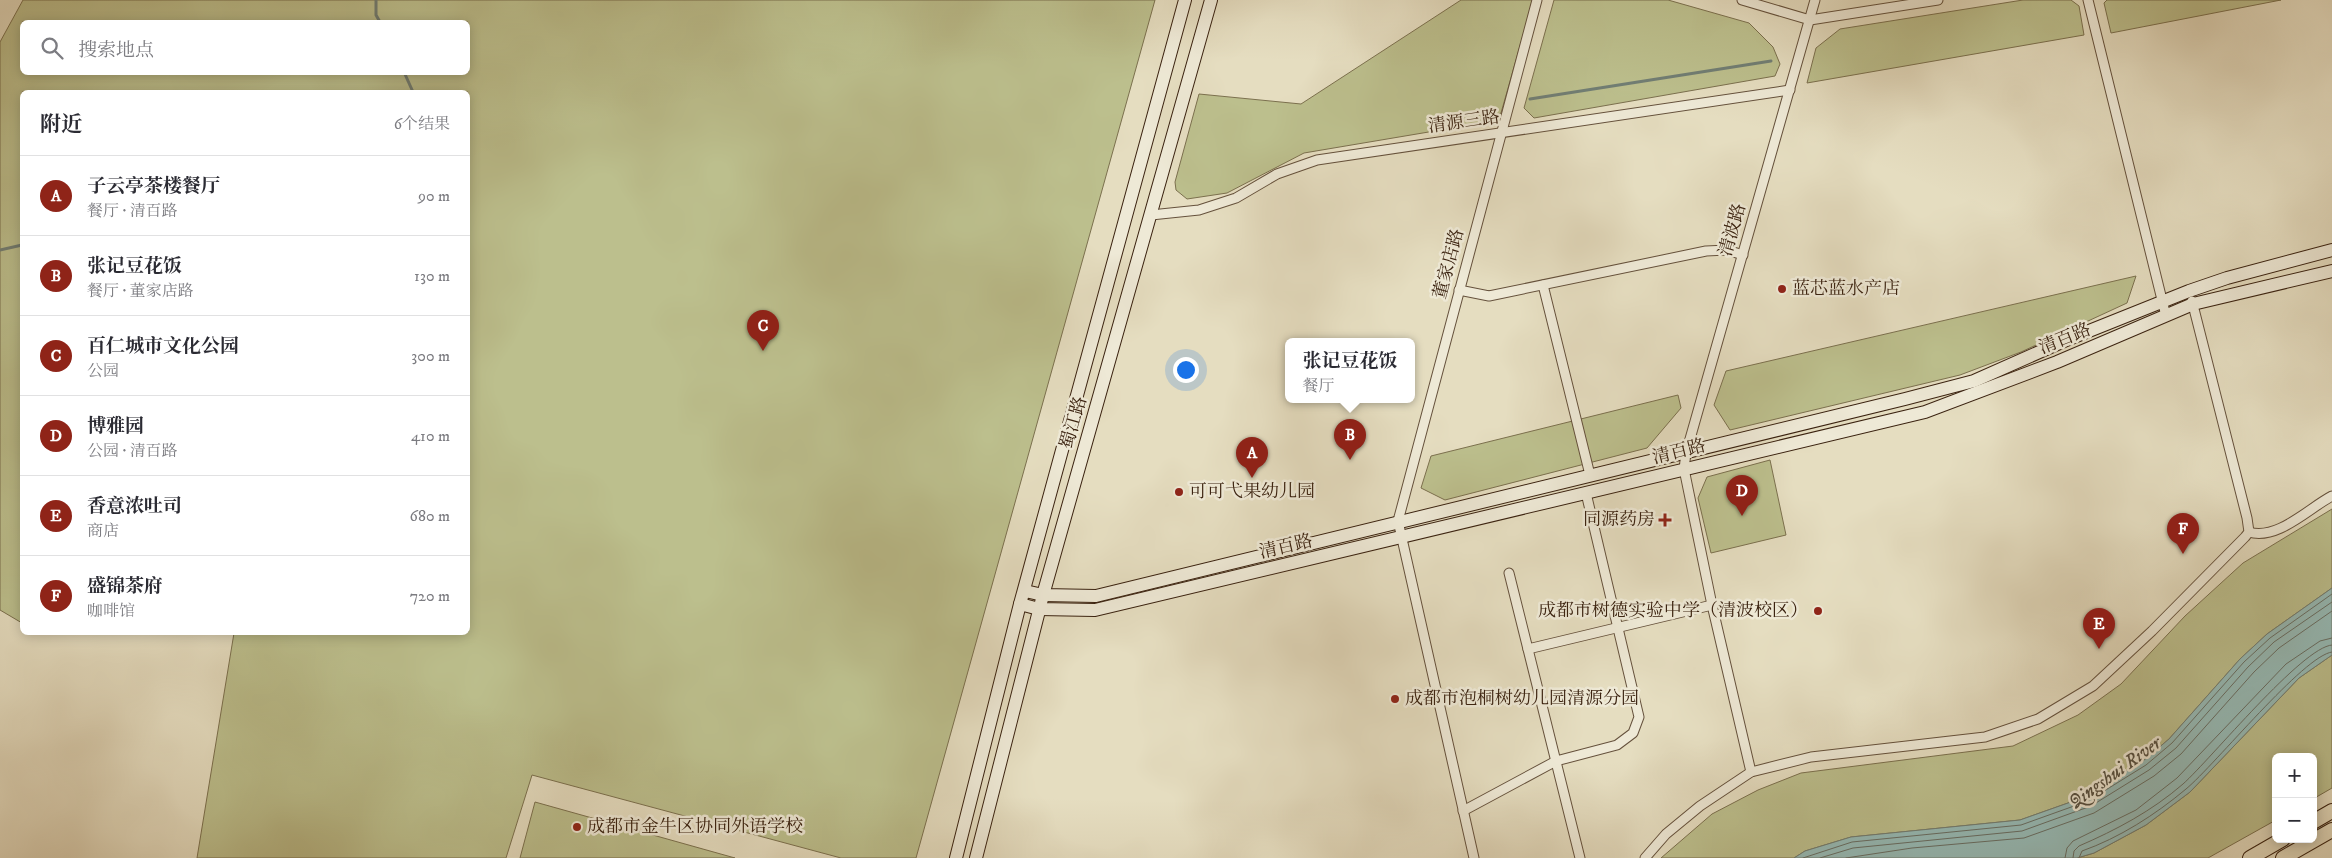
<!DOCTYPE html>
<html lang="zh">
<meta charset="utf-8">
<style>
body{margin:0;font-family:"IM FELL DW Pica","Noto Serif SC",serif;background:#f2f2f3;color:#2b2b33}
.controls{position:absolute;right:15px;bottom:15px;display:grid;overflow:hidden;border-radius:8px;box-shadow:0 2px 12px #0003}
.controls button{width:45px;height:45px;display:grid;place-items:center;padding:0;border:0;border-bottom:1px solid #e1e1e2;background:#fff;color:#2b2b33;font:25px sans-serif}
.you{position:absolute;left:1185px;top:369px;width:18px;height:18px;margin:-12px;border:4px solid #fff;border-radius:50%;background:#1a73e8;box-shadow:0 0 0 8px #1a73e833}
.badge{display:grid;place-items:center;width:32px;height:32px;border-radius:50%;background:#8f2418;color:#fff;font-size:16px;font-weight:700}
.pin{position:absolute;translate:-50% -41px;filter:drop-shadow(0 1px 2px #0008)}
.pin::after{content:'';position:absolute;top:26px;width:18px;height:15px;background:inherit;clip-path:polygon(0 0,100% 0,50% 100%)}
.popup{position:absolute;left:1285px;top:338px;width:130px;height:65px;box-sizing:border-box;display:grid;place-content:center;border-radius:8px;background:#fff;filter:drop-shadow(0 1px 4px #0005);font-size:16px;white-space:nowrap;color:#7c7c81}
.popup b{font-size:19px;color:#2b2b33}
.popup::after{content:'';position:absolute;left:50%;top:100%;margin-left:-10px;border:10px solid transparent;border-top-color:#fff}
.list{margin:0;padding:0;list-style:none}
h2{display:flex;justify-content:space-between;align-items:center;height:65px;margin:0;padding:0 20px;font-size:21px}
h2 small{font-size:16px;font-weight:400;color:#7c7c81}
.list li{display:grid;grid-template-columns:32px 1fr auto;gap:15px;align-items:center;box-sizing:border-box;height:80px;padding:0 20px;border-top:1px solid #e1e1e2}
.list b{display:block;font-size:19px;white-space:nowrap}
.list p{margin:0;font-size:16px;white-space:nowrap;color:#7c7c81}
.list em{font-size:16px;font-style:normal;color:#7c7c81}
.icon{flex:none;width:28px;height:28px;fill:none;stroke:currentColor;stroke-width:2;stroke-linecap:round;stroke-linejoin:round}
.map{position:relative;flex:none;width:2332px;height:858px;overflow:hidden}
.search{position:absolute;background:#fff;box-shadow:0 2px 12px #0003;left:20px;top:20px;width:450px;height:55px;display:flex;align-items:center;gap:12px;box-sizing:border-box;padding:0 18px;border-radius:8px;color:#7c7c81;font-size:19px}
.panel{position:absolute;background:#fff;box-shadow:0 2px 12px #0003;left:20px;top:90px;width:450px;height:545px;border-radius:8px}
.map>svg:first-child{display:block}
.green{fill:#bcbf8d;stroke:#7b704e;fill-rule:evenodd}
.water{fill:#96bbb7;stroke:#717e74}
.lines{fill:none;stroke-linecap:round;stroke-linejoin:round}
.shore{stroke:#686e64;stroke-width:1}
.stream{stroke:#717e74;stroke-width:3}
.street-casing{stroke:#65513c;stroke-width:11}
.secondary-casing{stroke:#3a2210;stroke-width:14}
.primary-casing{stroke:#3a2210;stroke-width:16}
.street{stroke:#eee9d6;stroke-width:9}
.secondary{stroke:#eee9d6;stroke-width:12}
.primary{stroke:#e5ddc0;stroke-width:14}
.poi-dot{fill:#8f2418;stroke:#eee9d6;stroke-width:2}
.labels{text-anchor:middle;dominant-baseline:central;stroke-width:5;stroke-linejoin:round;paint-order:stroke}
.street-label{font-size:18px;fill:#3a2210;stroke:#eee9d6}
.poi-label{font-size:18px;fill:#3a2210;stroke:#eee9d6;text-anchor:start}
.water-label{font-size:19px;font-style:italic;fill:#565042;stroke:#eee9d6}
</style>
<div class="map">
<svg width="2332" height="858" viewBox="0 0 2332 858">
<rect width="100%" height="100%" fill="#e5ddc0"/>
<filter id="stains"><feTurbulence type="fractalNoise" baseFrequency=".004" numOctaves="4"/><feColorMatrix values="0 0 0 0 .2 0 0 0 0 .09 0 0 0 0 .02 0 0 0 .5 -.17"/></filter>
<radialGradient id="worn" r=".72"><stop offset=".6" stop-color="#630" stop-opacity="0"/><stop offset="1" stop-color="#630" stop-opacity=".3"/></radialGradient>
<!-- green -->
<g class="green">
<path d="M23 0H1155L916 858H841L532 775 506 858H197L234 633 468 632V92H22V623L0 610V42ZM22 22H468V72H22Z"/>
<polygon points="1461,0 1533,0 1501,113 1488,122 1304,153 1227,193 1187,199 1176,190 1175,182 1199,94 1301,104"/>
<polygon points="1554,0 1668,0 1749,23 1773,47 1780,64 1775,76 1534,118 1524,108"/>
<polygon points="2023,0 2071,0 2079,6 2084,35 1807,83 1816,48 1840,29"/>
<polygon points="2107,0 2281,0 2111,33 2104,3"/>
<polygon points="2136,276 2127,303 2021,352 1960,375 1730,430 1714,405 1726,371"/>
<polygon points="1678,395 1681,408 1647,448 1445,500 1421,488 1431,456"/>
<polygon points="1770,460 1786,535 1711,553 1698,498 1707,477"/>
<polygon points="2332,509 2332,588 2267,634 2240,659 2169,739 2143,761 2085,797 2020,820 1851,837 1805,851 1794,858 1661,858 1712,814 1758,790 1801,773 2013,746 2078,715 2121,684 2185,616 2243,563"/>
<polygon points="2332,655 2332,788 2313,799 2313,757 2276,757 2276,820 2208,858 2077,858 2094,853 2146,825 2190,792 2299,678"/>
<polygon points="535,802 735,858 520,858"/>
</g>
<!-- water -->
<polygon class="water" points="2332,588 2332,655 2299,678 2190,792 2146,825 2094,853 2077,858 1794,858 1805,851 1851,837 2020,820 2085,797 2143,761 2169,739 2240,659 2267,634"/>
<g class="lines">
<!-- shore -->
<g class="shore">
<polyline points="1803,858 1852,842 2021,825 2088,801 2146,765 2172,743 2244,662 2270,638 2332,594"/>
<polyline points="1820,858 1853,848 2022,831 2091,806 2149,770 2176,748 2248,667 2274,642 2332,602"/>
<polyline points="1846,858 1912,848 2024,838 2094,813 2154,776 2181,754 2254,672 2279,648 2332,611"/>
<polyline points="2065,858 2067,848 2073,841 2136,810 2177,778 2286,664 2320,641 2332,638"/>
<path d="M2073 858 2074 851 2079 846C2116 830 2152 811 2183 784 2211 759 2302 647 2332 645"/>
<path d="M2079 858 2082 851C2119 838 2155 815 2186 789 2215 765 2304 655 2332 652"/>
</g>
<!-- stream -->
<g class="stream">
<polyline points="376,0 376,15 380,22"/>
<polyline points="404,72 413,92"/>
<polyline points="1530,99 1771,61"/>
<polyline points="0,250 22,245"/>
</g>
<defs>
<g id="street">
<polyline points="1742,0 1810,20 1938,0"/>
<polyline points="2088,0 2166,316"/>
<polyline points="1151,215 1199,210 1236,198 1277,174 1317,160 1790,90"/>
<polyline points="1543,285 1590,475"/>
<polyline points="1459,290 1489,296 1706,251 1727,250 1743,255"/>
<path d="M2249 532C2277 541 2309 508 2332 496"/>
<polyline points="1509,573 1580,858"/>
<polyline points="1528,649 1712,605"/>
<polyline points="1751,772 1712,605 1684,469 1686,453 1815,0"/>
<polyline points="1463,811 1556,761 1617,745 1633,733 1639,717 1586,493"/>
<polyline points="1474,858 1398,521 1537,0"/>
<polyline points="1645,858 1666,834 1700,806 1751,772 1811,757 1985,737 2038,719 2093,686 2152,631 2245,537 2249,532 2247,518 2192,301"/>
</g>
<g id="secondary">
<polyline points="1025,591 1043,595 1096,596 1905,399 1974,381 2064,341 2189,291 2227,278 2332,250"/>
<polyline points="1020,604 1039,609 1095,610 1925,412 2057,362 2193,304 2332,271"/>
<polyline points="956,858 1020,604 1185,0"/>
<polyline points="976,858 1043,595 1211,0"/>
</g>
<g id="primary">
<polyline points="2313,822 2332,811"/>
<polyline points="2250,858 2283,839"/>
<polyline points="2283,858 2332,830"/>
</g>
</defs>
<!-- street casing -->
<use href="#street" class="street-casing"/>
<!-- secondary casing -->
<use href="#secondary" class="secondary-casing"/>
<!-- primary casing -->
<use href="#primary" class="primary-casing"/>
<!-- street -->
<use href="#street" class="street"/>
<!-- secondary -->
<use href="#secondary" class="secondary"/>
<!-- primary -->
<use href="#primary" class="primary"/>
</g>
<!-- markers -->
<g class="poi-dot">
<circle cx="1782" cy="289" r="5"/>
<circle cx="1179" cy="492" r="5"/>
<path d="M1662.5 512.5h5v5h5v5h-5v5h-5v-5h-5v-5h5z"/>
<circle cx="1818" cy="611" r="5"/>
<circle cx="1395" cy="699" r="5"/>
<circle cx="577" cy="827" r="5"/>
</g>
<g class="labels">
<!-- street labels -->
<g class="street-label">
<text transform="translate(1464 122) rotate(-8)">清源三路</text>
<text transform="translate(1733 230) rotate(-74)">清波路</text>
<text transform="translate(1449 264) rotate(-75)">董家店路</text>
<text transform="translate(2065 339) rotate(-22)">清百路</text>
<text transform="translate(1074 423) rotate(-74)">蜀江路</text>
<text transform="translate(1679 452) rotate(-14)">清百路</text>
<text transform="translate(1286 547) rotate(-13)">清百路</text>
</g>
<!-- poi labels -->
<g class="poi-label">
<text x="1792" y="289">蓝芯蓝水产店</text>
<text x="1189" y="492">可可弋果幼儿园</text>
<text x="1655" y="520" text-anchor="end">同源药房</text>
<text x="1808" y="611" text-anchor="end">成都市树德实验中学（清波校区）</text>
<text x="1405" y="699">成都市泡桐树幼儿园清源分园</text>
<text x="587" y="827">成都市金牛区协同外语学校</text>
</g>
<!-- water labels -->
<g class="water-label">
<text transform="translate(2115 773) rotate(-36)">Qingshui River</text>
</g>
</g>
<rect width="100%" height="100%" filter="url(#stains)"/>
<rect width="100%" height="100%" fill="url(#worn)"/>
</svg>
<div class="controls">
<button>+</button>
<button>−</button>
</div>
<div class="you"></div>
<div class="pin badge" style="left:1252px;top:478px">A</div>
<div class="pin badge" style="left:1350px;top:460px">B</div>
<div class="popup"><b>张记豆花饭</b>餐厅</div>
<div class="pin badge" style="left:763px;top:351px">C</div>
<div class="pin badge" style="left:1742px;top:516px">D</div>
<div class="pin badge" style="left:2099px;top:649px">E</div>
<div class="pin badge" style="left:2183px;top:554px">F</div>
<div class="search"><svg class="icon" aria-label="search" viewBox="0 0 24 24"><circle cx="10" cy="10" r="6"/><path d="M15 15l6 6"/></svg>搜索地点</div>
<section class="panel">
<h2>附近<small>6个结果</small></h2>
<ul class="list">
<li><span class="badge">A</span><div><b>子云亭茶楼餐厅</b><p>餐厅 · 清百路</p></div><em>90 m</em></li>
<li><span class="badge">B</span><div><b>张记豆花饭</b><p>餐厅 · 董家店路</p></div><em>130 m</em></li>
<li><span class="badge">C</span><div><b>百仁城市文化公园</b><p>公园</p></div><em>300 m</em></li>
<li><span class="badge">D</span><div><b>博雅园</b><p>公园 · 清百路</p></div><em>410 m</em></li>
<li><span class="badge">E</span><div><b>香意浓吐司</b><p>商店</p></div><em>680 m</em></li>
<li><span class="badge">F</span><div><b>盛锦茶府</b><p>咖啡馆</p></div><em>720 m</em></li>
</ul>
</section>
</div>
